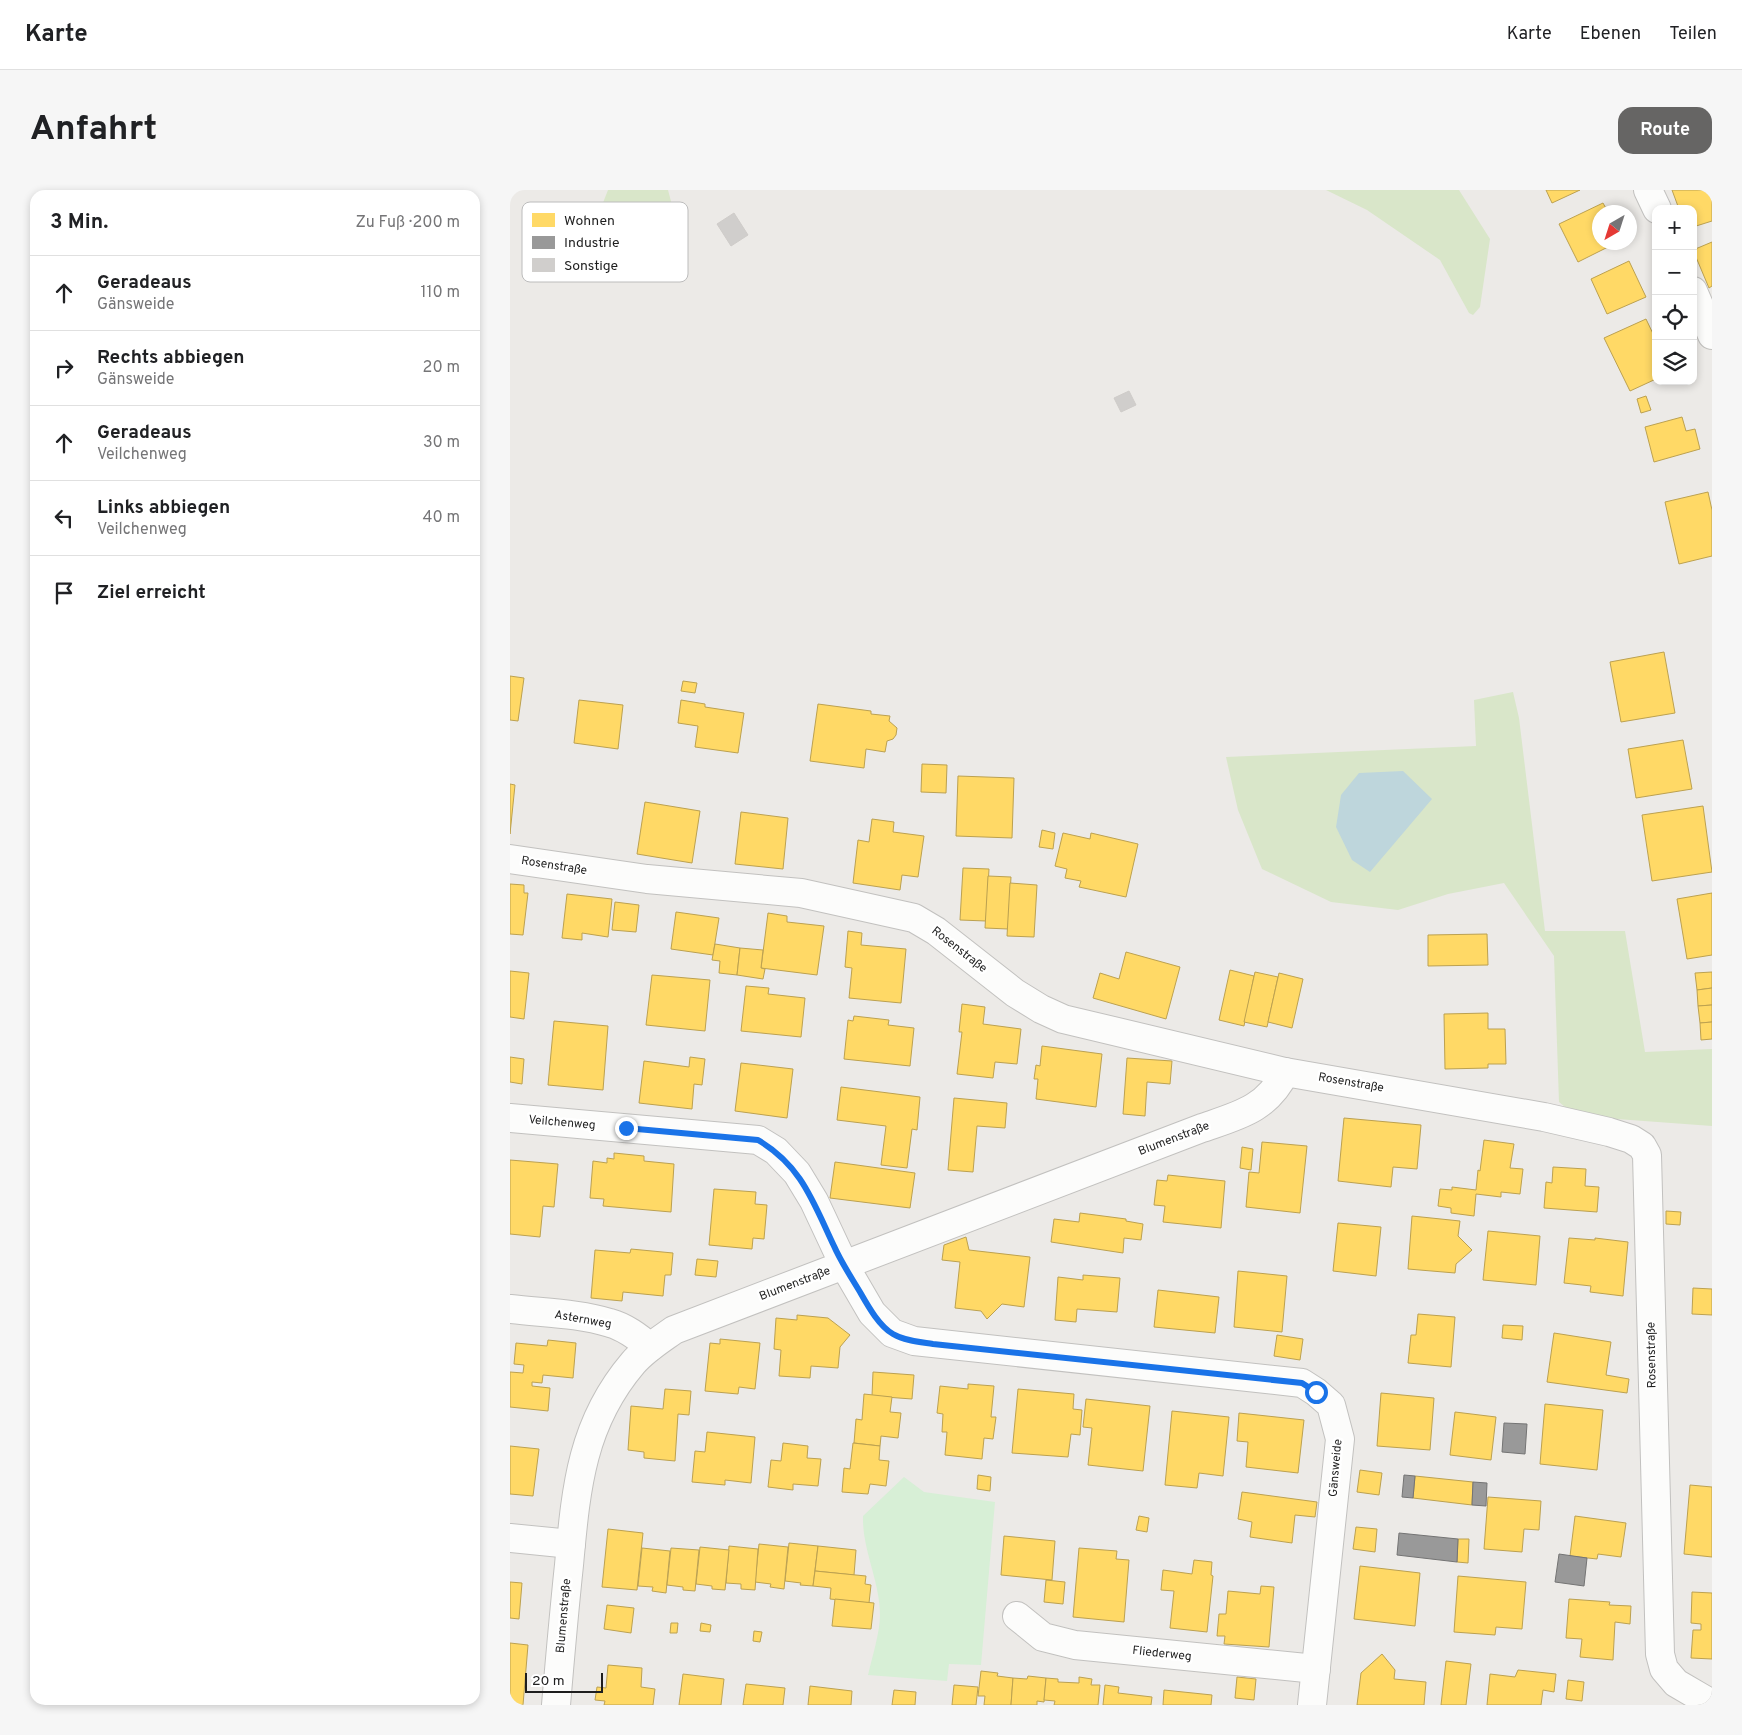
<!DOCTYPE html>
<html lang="de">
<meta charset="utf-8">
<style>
body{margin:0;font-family:Overpass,sans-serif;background:#f6f6f6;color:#202124}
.controls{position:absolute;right:15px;top:15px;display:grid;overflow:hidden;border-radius:10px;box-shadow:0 2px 8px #0003}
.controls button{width:45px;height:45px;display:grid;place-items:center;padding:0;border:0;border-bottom:1px solid #e0e0e0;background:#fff;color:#202124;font:25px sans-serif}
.compass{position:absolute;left:1082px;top:15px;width:45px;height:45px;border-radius:50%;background:#fff;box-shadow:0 2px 8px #0003;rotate:219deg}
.scale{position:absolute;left:15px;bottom:12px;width:78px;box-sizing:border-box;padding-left:5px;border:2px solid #1e1e1e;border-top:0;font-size:14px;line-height:18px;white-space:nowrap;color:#1e1e1e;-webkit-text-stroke:4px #fff;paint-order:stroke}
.stop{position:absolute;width:15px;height:15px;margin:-11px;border:4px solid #1a73e8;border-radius:50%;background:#fff}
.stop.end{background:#1a73e8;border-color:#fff;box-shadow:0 1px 5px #0008}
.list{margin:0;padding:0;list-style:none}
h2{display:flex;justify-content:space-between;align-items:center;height:65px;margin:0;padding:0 20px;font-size:21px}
h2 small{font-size:16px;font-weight:400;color:#757577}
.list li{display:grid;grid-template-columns:32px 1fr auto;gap:15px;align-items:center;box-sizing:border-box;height:75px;padding:0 20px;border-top:1px solid #e0e0e0}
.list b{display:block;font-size:19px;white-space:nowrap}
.list p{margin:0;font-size:16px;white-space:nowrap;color:#757577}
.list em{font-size:16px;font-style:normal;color:#757577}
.icon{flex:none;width:28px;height:28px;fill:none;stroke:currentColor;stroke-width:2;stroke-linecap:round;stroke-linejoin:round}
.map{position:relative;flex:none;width:1202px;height:1515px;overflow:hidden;border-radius:15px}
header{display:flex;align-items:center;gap:30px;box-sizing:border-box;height:70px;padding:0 25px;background:#fff;border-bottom:1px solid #e0e0e0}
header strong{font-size:24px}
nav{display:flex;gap:28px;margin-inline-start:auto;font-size:18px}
.intro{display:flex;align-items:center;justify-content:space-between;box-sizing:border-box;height:120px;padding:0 30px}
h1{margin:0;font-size:35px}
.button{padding:12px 22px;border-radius:15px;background:#666564;color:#fff;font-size:18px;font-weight:700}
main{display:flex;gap:30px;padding:0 30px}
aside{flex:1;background:#fff;border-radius:15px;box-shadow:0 2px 8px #0003}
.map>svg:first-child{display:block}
.grass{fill:#d9e6c9}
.park{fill:#d7efd6}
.water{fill:#bed6dc}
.homes{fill:#ffd966;stroke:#bca150}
.industry{fill:#999;stroke:#747474}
.building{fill:#d0cecc;stroke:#cfccc9}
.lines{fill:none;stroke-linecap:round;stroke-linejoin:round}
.minor-casing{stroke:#c2c1bf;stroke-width:30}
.minor{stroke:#fcfcfb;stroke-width:28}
.route{stroke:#1a73e8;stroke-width:6}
.labels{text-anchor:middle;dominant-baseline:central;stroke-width:5;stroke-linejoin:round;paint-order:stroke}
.street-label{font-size:12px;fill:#1e1e1e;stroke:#fff}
.key{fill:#fff;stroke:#bcbcbc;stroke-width:1}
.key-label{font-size:14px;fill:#1e1e1e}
</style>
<header>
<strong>Karte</strong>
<nav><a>Karte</a><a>Ebenen</a><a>Teilen</a></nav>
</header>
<div class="intro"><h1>Anfahrt</h1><a class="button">Route</a></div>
<main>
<aside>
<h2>3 Min.<small>Zu Fuß · 200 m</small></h2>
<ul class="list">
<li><svg class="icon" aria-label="ahead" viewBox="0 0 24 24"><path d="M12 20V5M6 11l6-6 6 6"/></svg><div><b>Geradeaus</b><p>Gänsweide</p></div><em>110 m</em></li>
<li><svg class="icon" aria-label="right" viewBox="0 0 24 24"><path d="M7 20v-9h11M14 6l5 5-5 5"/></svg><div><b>Rechts abbiegen</b><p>Gänsweide</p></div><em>20 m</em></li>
<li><svg class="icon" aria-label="ahead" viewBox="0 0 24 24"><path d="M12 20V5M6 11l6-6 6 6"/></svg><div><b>Geradeaus</b><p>Veilchenweg</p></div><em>30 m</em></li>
<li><svg class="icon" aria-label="left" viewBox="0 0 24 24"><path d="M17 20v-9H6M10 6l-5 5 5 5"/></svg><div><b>Links abbiegen</b><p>Veilchenweg</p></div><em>40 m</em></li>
<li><svg class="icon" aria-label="arrive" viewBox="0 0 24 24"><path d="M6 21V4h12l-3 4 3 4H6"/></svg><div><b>Ziel erreicht</b></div></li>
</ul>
</aside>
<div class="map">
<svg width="1202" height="1515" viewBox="0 0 1202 1515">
<rect width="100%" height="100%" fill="#eceae7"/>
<!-- grass -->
<g class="grass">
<polygon points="98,0 158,0 162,15 166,58 159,69 145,71 83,38"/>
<polygon points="816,0 949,0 980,49 970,117 963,125 959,123 930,70 857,20"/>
<polygon points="1003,502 1009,528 1035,741 1115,741 1135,862 1202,859 1202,936 1066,926 1049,912 1044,766 994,693 938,704 888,720 821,712 752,679 728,620 716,567 966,556 964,510"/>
</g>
<!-- park -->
<path class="park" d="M394 1287 414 1302 485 1312 471 1475 439 1474 437 1491 358 1485C362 1468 370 1442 370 1425 370 1391 352 1360 353 1326Z"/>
<!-- water -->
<polygon class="water" points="893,581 922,609 860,682 842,670 826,637 831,605 849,583"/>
<!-- homes -->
<g class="homes">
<polygon points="1036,0 1070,0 1042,13"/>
<polygon points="1162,0 1202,0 1202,31 1183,37 1183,19 1169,19"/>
<polygon points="1093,13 1098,22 1090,22 1090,52 1108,52 1068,72 1049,34"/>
<polygon points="1202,52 1202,96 1199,98 1183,60"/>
<polygon points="1119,71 1136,107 1097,124 1081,89"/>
<polygon points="1136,129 1146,150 1146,189 1120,201 1094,148"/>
<polygon points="1136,206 1141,220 1131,223 1127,209"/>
<polygon points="1172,227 1176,241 1185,239 1190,259 1144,272 1135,237"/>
<polygon points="1198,302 1202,320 1202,366 1169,374 1155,312"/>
<polygon points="1154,462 1165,523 1111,532 1100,472"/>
<polygon points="0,486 14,488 8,531 0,530"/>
<polygon points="173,491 187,493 185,503 171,501"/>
<polygon points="69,510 113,515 108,559 64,553"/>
<polygon points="171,510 195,514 195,517 234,523 228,563 185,557 188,536 168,533"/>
<polygon points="308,514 361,521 361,524 380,526 379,531 387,538 386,545 383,549 377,551 375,562 356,559 354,578 300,571"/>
<polygon points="1173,550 1182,599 1126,608 1118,559"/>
<polygon points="412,574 437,575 436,603 411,602"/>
<polygon points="448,586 504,588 502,648 446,646"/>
<polygon points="0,594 5,595 0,644"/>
<polygon points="135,612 190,621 182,673 127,664"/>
<polygon points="1193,616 1202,682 1142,691 1132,625"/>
<polygon points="231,622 278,628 273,679 225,674"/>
<polygon points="362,629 384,632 383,642 414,646 408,687 392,685 390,700 343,693 348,650 359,652"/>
<polygon points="532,640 545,643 543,659 529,657"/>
<polygon points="553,643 580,649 581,643 628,654 616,707 569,697 571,691 555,688 557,679 545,676"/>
<polygon points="453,678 479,679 476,731 450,730"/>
<polygon points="478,686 501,687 498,739 475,738"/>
<polygon points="500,693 527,695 524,747 497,746"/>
<polygon points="0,694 14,695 14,703 18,703 13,745 0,744"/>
<polygon points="1202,703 1202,765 1177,769 1167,709"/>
<polygon points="57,704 102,709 98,747 72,743 72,750 52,748"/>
<polygon points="105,712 129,715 126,742 102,740"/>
<polygon points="166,722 209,728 203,765 161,759"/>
<polygon points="258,723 277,726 277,732 314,736 307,785 251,778"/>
<polygon points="338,741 352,743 351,755 396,759 391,813 339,808 342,778 335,777"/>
<polygon points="977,744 978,775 918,776 918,745"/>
<polygon points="205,754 230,758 227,785 209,783 210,771 202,770"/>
<polygon points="230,758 253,760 251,778 255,779 253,789 227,785"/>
<polygon points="616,762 670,777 656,829 583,808 590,783 609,789"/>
<polygon points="720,780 744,786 734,836 709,830"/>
<polygon points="0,781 19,783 14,829 0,827"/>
<polygon points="745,782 768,787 757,837 734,832"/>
<polygon points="1202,782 1202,798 1187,800 1185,783"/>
<polygon points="769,783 793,789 782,838 758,832"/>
<polygon points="142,785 200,790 195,841 136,835"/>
<polygon points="236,796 259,798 258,804 295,808 291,847 231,841"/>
<polygon points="1202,798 1202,815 1188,816 1187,800"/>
<polygon points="452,814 475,817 473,834 511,839 507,874 485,872 483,888 447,884 452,842 449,842"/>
<polygon points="1202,815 1202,832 1190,833 1188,816"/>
<polygon points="978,823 978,839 995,839 996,874 978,874 978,878 935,879 934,824"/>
<polygon points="344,826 379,830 378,835 404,838 400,876 334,869 338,830 343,831"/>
<polygon points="44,831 98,836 93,900 38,895"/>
<polygon points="1202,832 1202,849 1191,850 1190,833"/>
<polygon points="532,856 592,864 586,917 526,909 528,889 524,889 526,875 530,876"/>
<polygon points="0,867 14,869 12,894 0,892"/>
<polygon points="180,867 195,869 192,895 184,894 182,919 129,913 134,871 179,877"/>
<polygon points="617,868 662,871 660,894 637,892 635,926 613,924"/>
<polygon points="231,873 283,879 277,928 225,921"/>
<polygon points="331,897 410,907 407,940 402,939 397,978 371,975 376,936 327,930"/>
<polygon points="444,908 497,913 495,938 467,936 463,982 438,980"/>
<polygon points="834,928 911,935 907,979 883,977 881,997 828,991"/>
<polygon points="974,950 1004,954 1000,978 1013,979 1010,1004 991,1002 991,1007 966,1004 964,1026 941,1023 941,1018 928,1016 930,999 942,1000 942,997 966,1000 968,980 970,981"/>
<polygon points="752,952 797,956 790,1023 736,1017 739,982 749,983"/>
<polygon points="732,957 743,959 741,980 730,978"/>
<polygon points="104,963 134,966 134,971 164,974 161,1022 93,1016 94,1009 80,1008 83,971 97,973 97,968 104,969"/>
<polygon points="0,970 48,974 44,1017 33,1016 30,1047 0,1044"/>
<polygon points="325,972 405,983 400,1018 320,1008"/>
<polygon points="1043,977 1076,979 1075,996 1089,997 1087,1022 1034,1018 1036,992 1042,993"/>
<polygon points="658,985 715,991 711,1038 653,1032 655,1016 644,1015 647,990 657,991"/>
<polygon points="204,999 246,1002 245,1014 257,1015 254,1049 243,1048 242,1059 199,1055"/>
<polygon points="1156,1021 1171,1022 1170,1035 1156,1034"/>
<polygon points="570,1023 616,1029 616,1031 633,1034 631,1050 614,1048 613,1063 541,1052 544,1029 569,1032"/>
<polygon points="902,1026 950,1031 948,1046 962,1060 946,1074 945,1083 898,1079"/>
<polygon points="828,1033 871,1037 866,1086 823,1081"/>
<polygon points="978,1041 1030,1046 1026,1095 973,1090"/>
<polygon points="456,1047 459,1060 520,1067 514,1117 492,1114 477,1129 471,1121 445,1118 450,1072 432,1070 434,1055"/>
<polygon points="1059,1048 1085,1050 1085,1048 1118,1052 1113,1106 1080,1102 1081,1096 1054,1093"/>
<polygon points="121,1059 163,1063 161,1085 155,1085 153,1106 113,1102 112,1111 81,1108 85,1060 120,1063"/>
<polygon points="187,1069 208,1071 206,1087 185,1085"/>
<polygon points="728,1081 777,1086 772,1142 724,1137"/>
<polygon points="573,1085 610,1088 607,1122 567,1119 566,1132 545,1130 548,1087 573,1090"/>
<polygon points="1183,1098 1202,1099 1202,1125 1182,1124"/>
<polygon points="648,1100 709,1107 705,1143 644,1137"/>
<polygon points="908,1124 945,1127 941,1177 898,1173 901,1145 906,1145"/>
<polygon points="287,1125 318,1128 340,1145 330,1157 328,1178 301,1176 300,1188 269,1186 271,1160 264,1159 266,1128 287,1130"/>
<polygon points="993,1135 1013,1136 1012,1150 992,1148"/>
<polygon points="1044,1143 1101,1152 1096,1185 1119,1189 1117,1203 1037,1192"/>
<polygon points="767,1145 793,1149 790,1170 764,1166"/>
<polygon points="210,1149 250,1153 245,1199 229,1197 228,1204 195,1201 200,1153 210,1154"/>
<polygon points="38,1150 66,1153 63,1188 33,1185 32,1193 22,1192 22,1196 40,1198 38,1221 0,1217 0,1182 13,1183 14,1175 4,1174 6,1153 37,1156"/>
<polygon points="363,1182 404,1185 402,1209 362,1206"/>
<polygon points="458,1194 484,1196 481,1227 486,1227 483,1249 474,1248 472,1269 435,1265 437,1242 432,1242 433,1224 427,1223 430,1196 458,1199"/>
<polygon points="155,1199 181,1201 179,1225 168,1224 165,1271 134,1268 134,1262 118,1260 121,1216 153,1219"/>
<polygon points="508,1199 564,1204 563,1219 572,1220 570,1245 561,1244 558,1267 502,1263"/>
<polygon points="871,1203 924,1208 920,1260 867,1256"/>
<polygon points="354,1204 382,1207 380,1222 391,1223 388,1248 371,1246 370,1256 344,1253 346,1229 352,1230"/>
<polygon points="576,1209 640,1216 633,1281 578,1275 582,1238 573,1237"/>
<polygon points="1035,1214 1093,1220 1087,1280 1030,1274"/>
<polygon points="662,1221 719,1227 713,1286 689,1283 687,1298 655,1295"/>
<polygon points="945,1222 986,1227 981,1270 940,1265"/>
<polygon points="729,1223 794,1230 788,1283 736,1277 738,1252 727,1251"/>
<polygon points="197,1242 245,1247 241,1293 215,1290 215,1295 182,1292 185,1261 195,1262"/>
<polygon points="273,1253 298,1256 297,1268 311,1269 308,1296 283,1294 283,1300 258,1297 261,1270 271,1271"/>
<polygon points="343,1253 370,1256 369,1270 379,1271 376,1296 360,1294 358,1304 332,1302 334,1278 340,1279"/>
<polygon points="0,1256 29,1259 23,1306 0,1304"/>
<polygon points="850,1280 872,1283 869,1305 847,1302"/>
<polygon points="468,1285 481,1287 480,1301 467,1299"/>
<polygon points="905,1286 963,1292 962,1315 903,1308"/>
<polygon points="1180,1295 1202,1297 1202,1367 1174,1364"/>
<polygon points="732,1302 807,1312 805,1327 785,1325 782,1353 740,1347 742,1332 728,1329"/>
<polygon points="978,1307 1031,1311 1029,1340 1014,1339 1012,1362 974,1359"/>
<polygon points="629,1326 639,1328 637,1342 626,1340"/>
<polygon points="1065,1326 1116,1333 1111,1367 1088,1364 1087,1369 1060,1366"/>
<polygon points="846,1337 867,1339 865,1362 843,1359"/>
<polygon points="98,1339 133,1343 127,1400 92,1397"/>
<polygon points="494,1346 545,1351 542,1390 491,1385"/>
<polygon points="948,1349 959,1349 958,1373 947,1372"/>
<polygon points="279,1353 308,1356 303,1396 290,1395 291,1393 275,1391"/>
<polygon points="249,1354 278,1357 274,1399 260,1397 261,1394 245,1392"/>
<polygon points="219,1356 248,1359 245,1400 231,1399 231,1394 216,1393"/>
<polygon points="308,1356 346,1360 344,1385 305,1381"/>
<polygon points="190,1357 219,1360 215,1400 202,1399 202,1396 186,1394"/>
<polygon points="132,1358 160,1361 156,1403 142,1401 143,1397 128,1396"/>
<polygon points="161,1358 189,1360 185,1401 173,1400 173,1397 157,1395"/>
<polygon points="569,1358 607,1361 606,1369 619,1370 614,1432 563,1427"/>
<polygon points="684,1370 702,1372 701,1385 703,1386 697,1442 660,1438 664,1401 651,1400 653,1380 682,1384"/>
<polygon points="850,1376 910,1383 905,1436 844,1429"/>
<polygon points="305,1381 356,1386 355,1394 361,1395 359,1413 320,1409 321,1398 303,1396"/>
<polygon points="948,1386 1016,1392 1012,1439 986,1437 985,1445 944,1442"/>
<polygon points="536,1390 555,1392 553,1414 534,1412"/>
<polygon points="0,1392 12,1393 9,1429 0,1428"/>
<polygon points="751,1396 764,1397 759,1457 714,1454 715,1446 707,1446 709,1424 716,1424 718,1401 750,1404"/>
<polygon points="1182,1402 1202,1403 1202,1469 1181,1468 1183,1440 1191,1440 1191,1434 1181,1433"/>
<polygon points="325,1409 364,1413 361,1439 322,1436"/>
<polygon points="1059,1409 1100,1412 1099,1415 1121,1416 1120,1434 1105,1432 1103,1470 1070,1467 1072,1449 1056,1448"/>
<polygon points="97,1415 124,1418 121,1443 94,1439"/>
<polygon points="161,1433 168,1433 167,1443 160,1443"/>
<polygon points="191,1433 201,1435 200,1442 190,1441"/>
<polygon points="244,1441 252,1442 250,1452 243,1451"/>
<polygon points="0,1453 18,1455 13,1515 0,1515"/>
<polygon points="872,1464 885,1480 884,1489 916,1492 914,1515 847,1515 851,1483"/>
<polygon points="936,1471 961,1474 956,1515 931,1515"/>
<polygon points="98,1475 132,1478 131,1497 145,1499 143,1515 94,1515 95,1511 85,1510 87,1497 96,1498"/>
<polygon points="1008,1480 1046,1484 1044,1502 1033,1500 1031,1515 977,1515 980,1484 1005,1487"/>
<polygon points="471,1481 488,1483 487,1486 503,1488 501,1515 474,1515 475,1506 468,1506"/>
<polygon points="173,1484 214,1489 211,1515 169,1515"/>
<polygon points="518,1486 536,1488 534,1512 527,1511 527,1515 501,1515 503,1488 517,1489"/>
<polygon points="569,1487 582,1489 581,1495 590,1495 588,1515 544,1515 545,1511 534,1510 536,1488 548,1489 548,1492 569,1493"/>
<polygon points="727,1487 746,1489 744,1510 725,1508"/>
<polygon points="1058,1490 1074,1492 1072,1511 1056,1509"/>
<polygon points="236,1494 275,1498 273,1515 233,1515"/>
<polygon points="444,1495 468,1497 466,1515 442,1515"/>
<polygon points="595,1495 609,1497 608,1503 642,1507 641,1515 593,1515"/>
<polygon points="300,1496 342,1501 341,1515 298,1515"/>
<polygon points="384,1500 406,1502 405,1515 382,1515"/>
<polygon points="654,1500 702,1505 701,1515 653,1515"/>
</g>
<!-- industry -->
<g class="industry">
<polygon points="994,1233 1017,1234 1015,1264 992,1262"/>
<polygon points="894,1285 905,1286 903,1308 892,1307"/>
<polygon points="963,1292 977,1293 976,1316 962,1315"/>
<polygon points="889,1343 948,1349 947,1372 887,1365"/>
<polygon points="1049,1364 1077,1368 1074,1396 1045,1392"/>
</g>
<!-- building -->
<g class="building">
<polygon points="224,23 238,45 221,56 207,34"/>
<polygon points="619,201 626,215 611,222 604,208"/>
</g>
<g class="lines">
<defs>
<g id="minor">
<polyline points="1138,0 1147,19"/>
<polyline points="1183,101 1202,145"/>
<polyline points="0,669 137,689 291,703 404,728 426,741 505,803 531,819 553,829 775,882 1034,927 1099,942 1121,949 1132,956 1137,965 1150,1464 1154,1479 1166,1493 1202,1514"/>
<polyline points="0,928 248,950 266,961 287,983 304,1011 334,1075 362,1123 382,1143 404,1151 792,1193 806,1202 821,1215 830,1249 802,1515"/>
<path d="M0 1119C33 1123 68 1123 100 1133 115 1137 128 1147 140 1157"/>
<polyline points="0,1348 61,1354"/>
<polyline points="507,1426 533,1447 565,1455 806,1479"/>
<path d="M46 1515C50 1468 54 1422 59 1375 66 1299 71 1234 123 1173 134 1160 150 1150 164 1140L692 938C727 926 758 919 775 882"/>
</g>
</defs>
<!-- minor casing -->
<use href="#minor" class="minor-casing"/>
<!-- minor -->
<use href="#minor" class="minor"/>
</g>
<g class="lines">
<!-- route -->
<path class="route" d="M116 938 248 950C292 976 303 1012 324 1056 331 1072 341 1087 350 1102 358 1116 369 1136 383 1144 395 1151 410 1152 423 1154L792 1193 806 1202"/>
</g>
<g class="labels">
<!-- street labels -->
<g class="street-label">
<text transform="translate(44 676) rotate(9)">Rosenstraße</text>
<text transform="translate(449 760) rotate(38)">Rosenstraße</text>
<text transform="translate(841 893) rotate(10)">Rosenstraße</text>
<text transform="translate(52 933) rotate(5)">Veilchenweg</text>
<text transform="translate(664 949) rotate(-21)">Blumenstraße</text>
<text transform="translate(285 1094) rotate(-21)">Blumenstraße</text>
<text transform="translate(73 1130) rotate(10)">Asternweg</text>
<text transform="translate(1142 1165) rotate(-91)">Rosenstraße</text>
<text transform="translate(826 1278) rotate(-85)">Gänsweide</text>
<text transform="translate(54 1426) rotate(-85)">Blumenstraße</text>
<text transform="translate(652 1464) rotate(6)">Fliederweg</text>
</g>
</g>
<!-- legend -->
<rect x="12" y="12" width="166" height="80" rx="8" class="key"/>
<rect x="22" y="23" width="23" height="14" fill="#ffd966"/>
<rect x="22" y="46" width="23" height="13" fill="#999"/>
<rect x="22" y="68" width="23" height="14" fill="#d0cecc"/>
<g class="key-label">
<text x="54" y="35">Wohnen</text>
<text x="54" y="57">Industrie</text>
<text x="54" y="80">Sonstige</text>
</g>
</svg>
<div class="controls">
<button>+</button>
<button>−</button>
<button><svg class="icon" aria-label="locate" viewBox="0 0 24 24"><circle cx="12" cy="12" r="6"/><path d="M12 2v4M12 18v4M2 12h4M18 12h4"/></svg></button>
<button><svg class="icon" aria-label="layers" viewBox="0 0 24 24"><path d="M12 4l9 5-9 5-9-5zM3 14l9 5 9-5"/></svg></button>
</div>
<svg class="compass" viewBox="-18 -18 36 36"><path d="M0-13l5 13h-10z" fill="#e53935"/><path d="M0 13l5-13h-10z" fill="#757577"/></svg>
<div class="scale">20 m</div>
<div class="stop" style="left:806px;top:1202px"></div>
<div class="stop end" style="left:116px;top:938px"></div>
</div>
</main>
